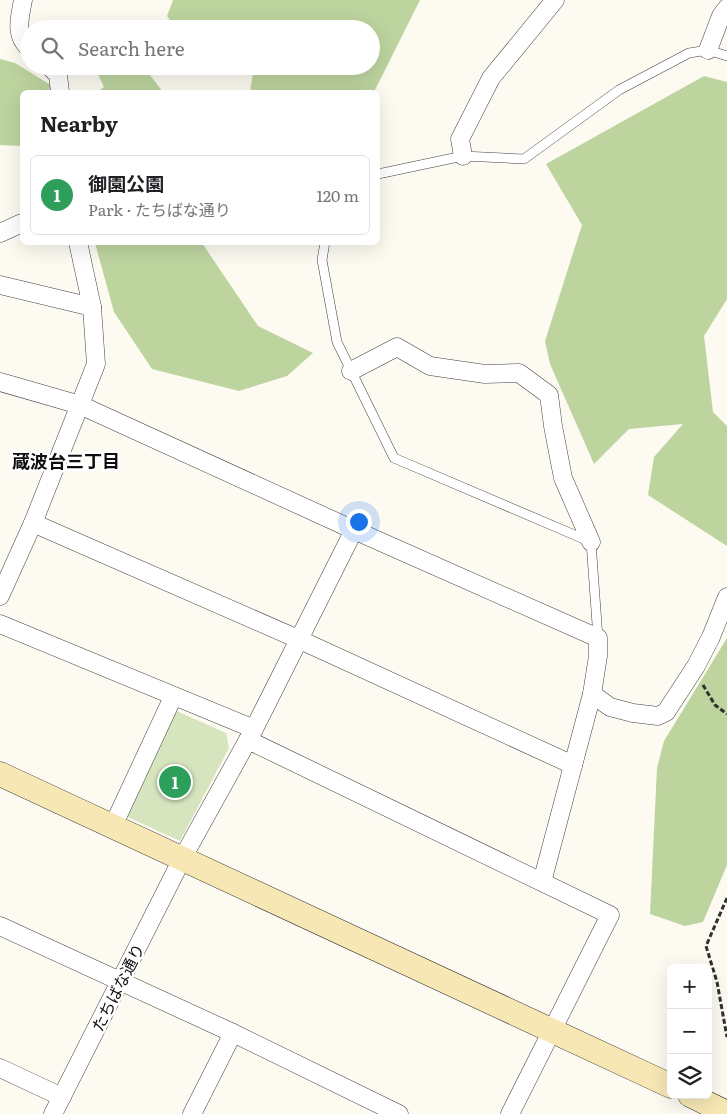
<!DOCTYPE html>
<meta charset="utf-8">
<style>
body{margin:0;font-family:Literata,"Noto Sans JP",serif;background:#f2f2f2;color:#202124}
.controls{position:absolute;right:15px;bottom:15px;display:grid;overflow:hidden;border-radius:8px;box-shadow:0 5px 20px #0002}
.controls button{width:45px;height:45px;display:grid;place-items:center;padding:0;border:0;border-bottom:1px solid #e0e0e0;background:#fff;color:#202124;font:25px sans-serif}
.you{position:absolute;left:358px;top:521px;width:18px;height:18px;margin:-12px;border:4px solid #fff;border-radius:50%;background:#1a73e8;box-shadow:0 0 0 8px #1a73e833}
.badge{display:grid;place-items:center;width:32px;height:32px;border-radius:50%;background:#0f766e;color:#fff;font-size:16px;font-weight:700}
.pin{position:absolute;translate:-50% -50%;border:2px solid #fff;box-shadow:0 1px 5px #0006}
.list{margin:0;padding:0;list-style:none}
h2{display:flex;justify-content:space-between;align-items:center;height:65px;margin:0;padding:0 20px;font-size:21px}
h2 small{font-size:16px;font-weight:400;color:#757577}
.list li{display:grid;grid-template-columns:32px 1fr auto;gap:15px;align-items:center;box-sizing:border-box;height:80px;margin:0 10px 10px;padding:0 10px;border:1px solid #e0e0e0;border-radius:8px}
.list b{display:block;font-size:19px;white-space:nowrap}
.list p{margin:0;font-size:16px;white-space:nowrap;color:#757577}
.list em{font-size:16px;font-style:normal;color:#757577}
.icon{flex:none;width:28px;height:28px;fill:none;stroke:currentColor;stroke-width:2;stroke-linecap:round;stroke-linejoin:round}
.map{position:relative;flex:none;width:727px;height:1114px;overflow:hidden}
.search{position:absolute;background:#fff;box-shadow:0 5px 20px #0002;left:20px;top:20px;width:360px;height:55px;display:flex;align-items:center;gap:12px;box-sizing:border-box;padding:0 18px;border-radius:28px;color:#757577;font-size:19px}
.panel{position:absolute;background:#fff;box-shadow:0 5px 20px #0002;left:20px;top:90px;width:360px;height:155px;border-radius:8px}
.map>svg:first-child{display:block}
.green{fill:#d7e5be}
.forest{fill:#bdd49f}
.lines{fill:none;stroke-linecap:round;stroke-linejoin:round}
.lane-casing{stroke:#414141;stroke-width:10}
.street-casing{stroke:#414141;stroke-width:19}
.secondary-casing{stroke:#303030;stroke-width:25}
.path{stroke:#303030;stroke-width:3;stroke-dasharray:5 2.5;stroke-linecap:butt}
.lane{stroke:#fff;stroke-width:9}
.street{stroke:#fff;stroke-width:18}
.secondary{stroke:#f6e7b4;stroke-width:24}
.labels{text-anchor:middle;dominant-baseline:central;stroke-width:5;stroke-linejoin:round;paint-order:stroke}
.street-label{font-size:16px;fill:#0e0e0e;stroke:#fff}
.neighbourhood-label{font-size:18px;font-weight:bold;fill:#0e0e0e;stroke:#fff}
</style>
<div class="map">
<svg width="727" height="1114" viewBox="0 0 727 1114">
<rect width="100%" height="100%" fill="#fdfaf2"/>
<!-- green -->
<polygon class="green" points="172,709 226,733 229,748 180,841 123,815"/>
<!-- forest -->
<g class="forest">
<polygon points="173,0 420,0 374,92 250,92 254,66 371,66 371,29 177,29 167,16"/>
<polygon points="0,59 15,63 62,92 22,92 22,146 0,145"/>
<polygon points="94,66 143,66 163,92 97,92 104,87"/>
<polygon points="704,76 727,82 727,299 704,336 713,412 727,426 727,546 648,495 654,457 683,424 629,429 594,464 550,364 545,341 582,225 546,164"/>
<polygon points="95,243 202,243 258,326 313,353 287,376 239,391 152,369 114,312"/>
<polygon points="727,638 727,865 703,922 685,926 650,914 657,768 664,741"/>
</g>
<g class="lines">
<defs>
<g id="lane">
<polyline points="378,174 463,156 524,159 619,90 689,53 708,50 727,56"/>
<polyline points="325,242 322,260 337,342 394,458 591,542 598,638"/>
</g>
<g id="street">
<path d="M23 0C20 17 14 35 29 48"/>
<polyline points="708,50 721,16 727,8"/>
<polyline points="49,66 58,75 60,92"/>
<polyline points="463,156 460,139 491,78 555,0"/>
<polyline points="0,233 22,223"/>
<polyline points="0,285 92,307"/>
<polyline points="351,371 397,347 430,366 485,374 519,373 549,395 553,426 563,478 591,542"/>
<polyline points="0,382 80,405 354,530 598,638 598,656 592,694 542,882"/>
<polyline points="33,523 298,639 573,765"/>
<polyline points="0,596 33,523 96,364 92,307 78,242"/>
<polyline points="0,624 254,729"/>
<polyline points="592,694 610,707 633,713 658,716 666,712 696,666 711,637 727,597"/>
<polyline points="248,740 610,915 510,1114"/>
<polyline points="113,826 173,697"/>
<polyline points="0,926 233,1033 399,1114"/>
<polyline points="0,1068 62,1097"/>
<polyline points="53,1114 182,859 254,729 354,530"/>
<polyline points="192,1114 233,1033"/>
</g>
<g id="secondary">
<polyline points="0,774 671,1086"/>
<polyline points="690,1095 727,1113"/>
</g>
</defs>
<!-- lane casing -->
<use href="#lane" class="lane-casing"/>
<!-- street casing -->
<use href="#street" class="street-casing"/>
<!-- secondary casing -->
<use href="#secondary" class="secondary-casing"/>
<!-- path -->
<g class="path">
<polyline points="703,685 715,705 727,714"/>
<polyline points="727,898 706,946 717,982 727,1037"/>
</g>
<!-- lane -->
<use href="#lane" class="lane"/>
<!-- street -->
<use href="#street" class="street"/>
<!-- secondary -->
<use href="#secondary" class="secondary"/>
</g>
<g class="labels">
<!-- street labels -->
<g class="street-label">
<text transform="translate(117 987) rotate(-63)">たちばな通り</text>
</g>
<!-- neighbourhood labels -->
<g class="neighbourhood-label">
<text x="66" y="460">蔵波台三丁目</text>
</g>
</g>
</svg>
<div class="controls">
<button>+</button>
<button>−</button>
<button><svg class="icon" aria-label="layers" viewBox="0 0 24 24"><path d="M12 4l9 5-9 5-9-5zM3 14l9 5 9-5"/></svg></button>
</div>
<div class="you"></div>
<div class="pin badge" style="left:175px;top:782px;background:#2e9e5b">1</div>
<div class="search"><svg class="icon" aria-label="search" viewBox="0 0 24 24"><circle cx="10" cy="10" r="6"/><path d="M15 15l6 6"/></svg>Search here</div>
<section class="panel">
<h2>Nearby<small></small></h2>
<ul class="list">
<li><span class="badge" style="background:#2e9e5b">1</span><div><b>御園公園</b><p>Park · たちばな通り</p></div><em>120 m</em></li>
</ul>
</section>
</div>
